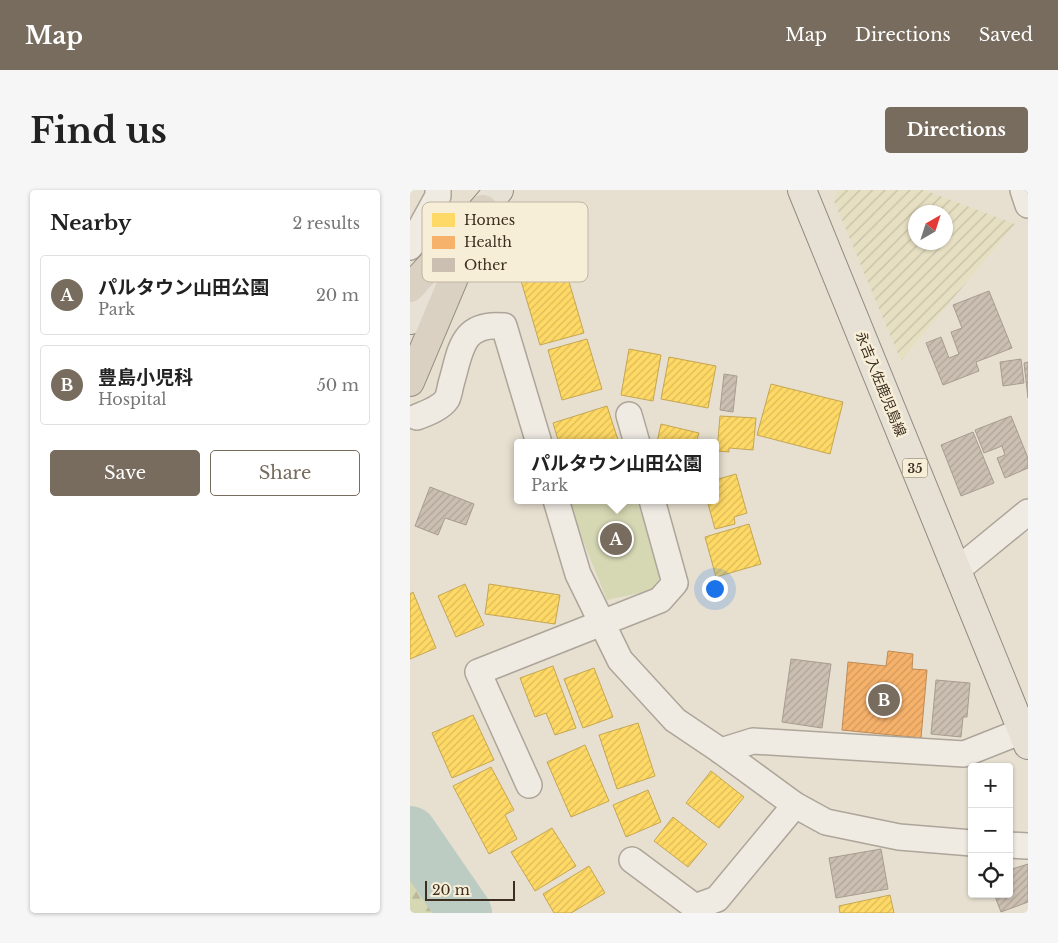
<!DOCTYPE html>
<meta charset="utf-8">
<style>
body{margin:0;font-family:"Libre Baskerville","Noto Sans JP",serif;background:#f6f6f6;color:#222}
.controls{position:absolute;right:15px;bottom:15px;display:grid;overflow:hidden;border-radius:5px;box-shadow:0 1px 4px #0004}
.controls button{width:45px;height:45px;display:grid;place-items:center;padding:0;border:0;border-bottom:1px solid #e0e0e0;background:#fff;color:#222;font:25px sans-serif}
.compass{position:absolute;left:498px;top:15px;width:45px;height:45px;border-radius:50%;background:#fff;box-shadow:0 1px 4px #0004;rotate:39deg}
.scale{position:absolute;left:15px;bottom:12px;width:90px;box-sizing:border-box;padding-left:5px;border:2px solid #3d2e20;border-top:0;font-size:14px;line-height:18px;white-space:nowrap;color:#3d2e20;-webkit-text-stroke:4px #f7eed8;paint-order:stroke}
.you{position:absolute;left:304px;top:398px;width:18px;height:18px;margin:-12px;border:4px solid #fff;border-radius:50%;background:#1a73e8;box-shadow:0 0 0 8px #1a73e833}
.badge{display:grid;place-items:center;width:32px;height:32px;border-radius:50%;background:#786c5e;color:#fff;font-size:16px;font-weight:700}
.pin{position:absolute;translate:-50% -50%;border:2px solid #fff;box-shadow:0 1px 5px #0006}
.popup{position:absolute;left:104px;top:249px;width:205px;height:65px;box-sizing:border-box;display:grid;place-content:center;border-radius:5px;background:#fff;filter:drop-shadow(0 1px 4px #0005);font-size:16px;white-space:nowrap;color:#767676}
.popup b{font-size:19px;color:#222}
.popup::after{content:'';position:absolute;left:50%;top:100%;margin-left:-10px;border:10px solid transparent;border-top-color:#fff}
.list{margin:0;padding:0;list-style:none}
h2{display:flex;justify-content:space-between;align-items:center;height:65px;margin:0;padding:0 20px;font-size:21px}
h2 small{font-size:16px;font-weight:400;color:#767676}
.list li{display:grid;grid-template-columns:32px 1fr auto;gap:15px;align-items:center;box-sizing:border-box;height:80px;margin:0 10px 10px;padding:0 10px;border:1px solid #e0e0e0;border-radius:5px}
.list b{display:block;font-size:19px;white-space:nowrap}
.list p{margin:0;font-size:16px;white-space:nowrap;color:#767676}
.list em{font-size:16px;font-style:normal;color:#767676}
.actions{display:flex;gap:10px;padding:15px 20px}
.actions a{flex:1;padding:11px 0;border:1px solid #786c5e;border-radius:5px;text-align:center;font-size:18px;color:#786c5e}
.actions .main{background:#786c5e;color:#fff}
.icon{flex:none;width:28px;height:28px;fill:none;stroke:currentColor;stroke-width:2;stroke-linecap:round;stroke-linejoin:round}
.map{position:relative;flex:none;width:618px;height:723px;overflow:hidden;border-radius:5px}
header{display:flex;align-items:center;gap:30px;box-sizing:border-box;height:70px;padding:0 25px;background:#786c5e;color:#fff}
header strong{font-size:24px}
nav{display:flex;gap:28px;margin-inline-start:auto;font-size:18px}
.intro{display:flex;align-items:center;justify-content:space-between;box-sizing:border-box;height:120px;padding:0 30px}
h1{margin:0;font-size:35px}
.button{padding:12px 22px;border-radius:5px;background:#786c5e;color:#fff;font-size:18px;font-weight:700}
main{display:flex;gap:30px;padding:0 30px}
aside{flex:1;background:#fff;border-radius:5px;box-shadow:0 1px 4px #0004}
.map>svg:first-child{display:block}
.farmland{fill:url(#farmland-furrows);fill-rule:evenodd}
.forest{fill:url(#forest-firs)}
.park{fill:#d6d7b3}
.homes{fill:url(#homes-hatch);stroke:#c5a651}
.health{fill:url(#health-hatch);stroke:#be8a54}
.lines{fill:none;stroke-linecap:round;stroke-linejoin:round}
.river{stroke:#bcccc2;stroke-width:54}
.building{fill:url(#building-hatch);stroke:#a89c90}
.street-casing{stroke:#ada599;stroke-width:28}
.primary-casing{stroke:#928b80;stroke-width:30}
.highway-casing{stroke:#928b80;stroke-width:30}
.street{stroke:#efebe3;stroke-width:25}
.primary{stroke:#e6e1d4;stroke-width:28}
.highway{stroke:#dad1c2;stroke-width:28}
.labels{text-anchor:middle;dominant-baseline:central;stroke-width:5;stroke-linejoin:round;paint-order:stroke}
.shield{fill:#f7eed8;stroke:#756857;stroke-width:1}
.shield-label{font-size:12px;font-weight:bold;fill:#3d2e20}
.street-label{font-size:14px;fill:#3d2e20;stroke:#f7eed8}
.key{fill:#f7eed8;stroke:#bfb4a1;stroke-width:1}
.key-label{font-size:14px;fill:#3d2e20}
</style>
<header>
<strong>Map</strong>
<nav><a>Map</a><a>Directions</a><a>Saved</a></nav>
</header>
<div class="intro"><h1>Find us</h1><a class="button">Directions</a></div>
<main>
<aside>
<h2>Nearby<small>2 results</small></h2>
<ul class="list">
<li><span class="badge">A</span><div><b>パルタウン山田公園</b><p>Park</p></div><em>20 m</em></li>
<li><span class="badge">B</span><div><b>豊島小児科</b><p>Hospital</p></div><em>50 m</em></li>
</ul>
<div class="actions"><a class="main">Save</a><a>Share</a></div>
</aside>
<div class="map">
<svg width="618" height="723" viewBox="0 0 618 723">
<defs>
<pattern id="farmland-furrows" width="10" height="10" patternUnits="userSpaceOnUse" patternTransform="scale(1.25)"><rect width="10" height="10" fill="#e6dfc2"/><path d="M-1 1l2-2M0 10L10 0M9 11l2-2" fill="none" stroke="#c6c0a6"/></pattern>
<pattern id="forest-firs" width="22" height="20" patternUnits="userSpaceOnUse" patternTransform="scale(1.25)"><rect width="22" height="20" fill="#d6d7b3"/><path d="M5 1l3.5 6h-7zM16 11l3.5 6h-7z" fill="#b9b99a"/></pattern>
<pattern id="homes-hatch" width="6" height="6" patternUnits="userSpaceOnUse" patternTransform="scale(1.25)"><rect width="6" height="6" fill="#ffd966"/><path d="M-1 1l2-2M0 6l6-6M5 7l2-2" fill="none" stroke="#dbbb58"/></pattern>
<pattern id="health-hatch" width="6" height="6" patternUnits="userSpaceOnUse" patternTransform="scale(1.25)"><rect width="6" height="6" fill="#f6b26b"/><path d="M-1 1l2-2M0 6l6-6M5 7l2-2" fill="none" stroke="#d4995c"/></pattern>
<pattern id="building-hatch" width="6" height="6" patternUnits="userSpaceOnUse" patternTransform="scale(1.25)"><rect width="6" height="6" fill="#cbbfb2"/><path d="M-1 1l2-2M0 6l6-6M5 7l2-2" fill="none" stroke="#afa499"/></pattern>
</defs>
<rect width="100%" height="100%" fill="#e7e0d1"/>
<!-- farmland -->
<path class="farmland" d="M427 0H514L605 34 491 171 424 11ZM506 22H536V52H506Z"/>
<!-- forest -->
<polygon class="forest" points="0,650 39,715 44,723 0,723"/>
<!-- park -->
<polygon class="park" points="171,310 227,310 251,383 244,400 197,410 158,314"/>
<!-- homes -->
<g class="homes">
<polygon points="148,54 174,143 130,155 104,67"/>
<polygon points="177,149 192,199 152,210 138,160"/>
<polygon points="219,159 251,165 243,211 211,205"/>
<polygon points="259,167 306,176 298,218 251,209"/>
<polygon points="361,194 433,212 420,264 347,245"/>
<polygon points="197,216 209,253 149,253 143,233"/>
<polygon points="310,226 346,228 343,260 319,258 319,262 307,261"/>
<polygon points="251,234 289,243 286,253 247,252"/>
<polygon points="326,284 337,323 324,327 325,334 305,339 297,310 305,310 305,290"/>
<polygon points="339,334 351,374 306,387 295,347"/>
<polygon points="55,394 74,435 46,447 28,406"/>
<polygon points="79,394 150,405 145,434 75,424"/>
<polygon points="3,402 26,458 0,469 0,404"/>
<polygon points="143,476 166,538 145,545 136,523 125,527 110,488"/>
<polygon points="184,478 203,527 173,538 154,489"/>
<polygon points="63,525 84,570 42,588 22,543"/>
<polygon points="228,533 245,586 207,599 189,545"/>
<polygon points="175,555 199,611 161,627 137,572"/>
<polygon points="81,577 104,620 95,625 107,649 79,664 43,596"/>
<polygon points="301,581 334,607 309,638 276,613"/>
<polygon points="238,600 251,632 216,647 203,615"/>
<polygon points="263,627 297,654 278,677 244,651"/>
<polygon points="142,638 166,676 125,701 101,662"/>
<polygon points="179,676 195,703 161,723 144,723 133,704"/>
<polygon points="480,705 484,723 430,723 429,716"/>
</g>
<!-- health -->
<polygon class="health" points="478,461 503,464 502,479 517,480 511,548 432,540 438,472 476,476"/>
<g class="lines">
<!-- river -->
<polyline class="river" points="0,643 55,723"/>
</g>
<!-- building -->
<g class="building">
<polygon points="579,101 602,158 566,172 569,181 533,195 516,153 531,147 539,168 549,164 541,142 552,138 543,115"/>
<polygon points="611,169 614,193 593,196 590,172"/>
<polygon points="618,172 618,208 614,173"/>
<polygon points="314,184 327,186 323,222 310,220"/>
<polygon points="601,226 618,268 618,278 595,288 587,268 595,265 592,256 574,263 565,240"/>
<polygon points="563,242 584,293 551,306 531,255"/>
<polygon points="20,297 64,314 56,335 35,328 28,345 5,336"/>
<polygon points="381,469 421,474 412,538 372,532"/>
<polygon points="526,490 560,493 557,527 553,527 551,547 521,544"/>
<polygon points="471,659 478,699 426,708 419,668"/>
<polygon points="618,674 618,712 591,722 584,704 599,704 599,680"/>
</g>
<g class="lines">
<defs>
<g id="street">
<polyline points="613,0 618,15"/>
<polyline points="0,57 28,6 28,0"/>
<polyline points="219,225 227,253"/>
<path d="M7 227C17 223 31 218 37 209 39 205 40 198 41 194 51 160 51 132 94 136L129 253"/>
<polyline points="146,310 168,384 210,470 265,530 311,561 385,615 416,632 489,647 562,653"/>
<polyline points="546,381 618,322"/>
<polyline points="311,561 343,551 554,564 612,541"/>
<polyline points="119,595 68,482 250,410 265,393 242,310"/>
<polyline points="599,655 618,656"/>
<polyline points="222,670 285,717 307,709 385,615"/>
</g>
<g id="primary">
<polyline points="392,0 618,555"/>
<polyline points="0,130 73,19 89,0"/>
</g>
<g id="highway">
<polyline points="0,98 60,33"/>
<polyline points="0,192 73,19"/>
</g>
</defs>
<!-- street casing -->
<use href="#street" class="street-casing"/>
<!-- primary casing -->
<use href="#primary" class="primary-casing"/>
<!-- highway casing -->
<use href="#highway" class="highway-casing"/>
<!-- street -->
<use href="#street" class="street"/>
<!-- primary -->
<use href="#primary" class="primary"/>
<!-- highway -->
<use href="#highway" class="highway"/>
</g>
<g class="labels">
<!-- shield labels -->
<rect class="shield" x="492.5" y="268.5" width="25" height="19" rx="4"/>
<g class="shield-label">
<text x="505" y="278">35</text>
</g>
<!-- street labels -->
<g class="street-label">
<text transform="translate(471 194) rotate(68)">永吉入佐鹿児島線</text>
</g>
</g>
<!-- legend -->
<rect x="12" y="12" width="166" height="80" rx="8" class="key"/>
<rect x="22" y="23" width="23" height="14" fill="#ffd966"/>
<rect x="22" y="46" width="23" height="13" fill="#f6b26b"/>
<rect x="22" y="68" width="23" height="14" fill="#cbbfb2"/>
<g class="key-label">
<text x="54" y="35">Homes</text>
<text x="54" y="57">Health</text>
<text x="54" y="80">Other</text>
</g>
</svg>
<div class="controls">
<button>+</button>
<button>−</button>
<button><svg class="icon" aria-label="locate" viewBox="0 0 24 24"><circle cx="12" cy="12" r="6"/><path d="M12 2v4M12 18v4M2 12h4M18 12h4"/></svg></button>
</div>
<svg class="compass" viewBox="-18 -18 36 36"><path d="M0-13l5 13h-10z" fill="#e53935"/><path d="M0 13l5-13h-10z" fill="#767676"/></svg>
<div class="scale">20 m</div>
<div class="you"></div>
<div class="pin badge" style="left:206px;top:349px">A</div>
<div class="popup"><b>パルタウン山田公園</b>Park</div>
<div class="pin badge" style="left:474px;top:510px">B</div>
</div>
</main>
